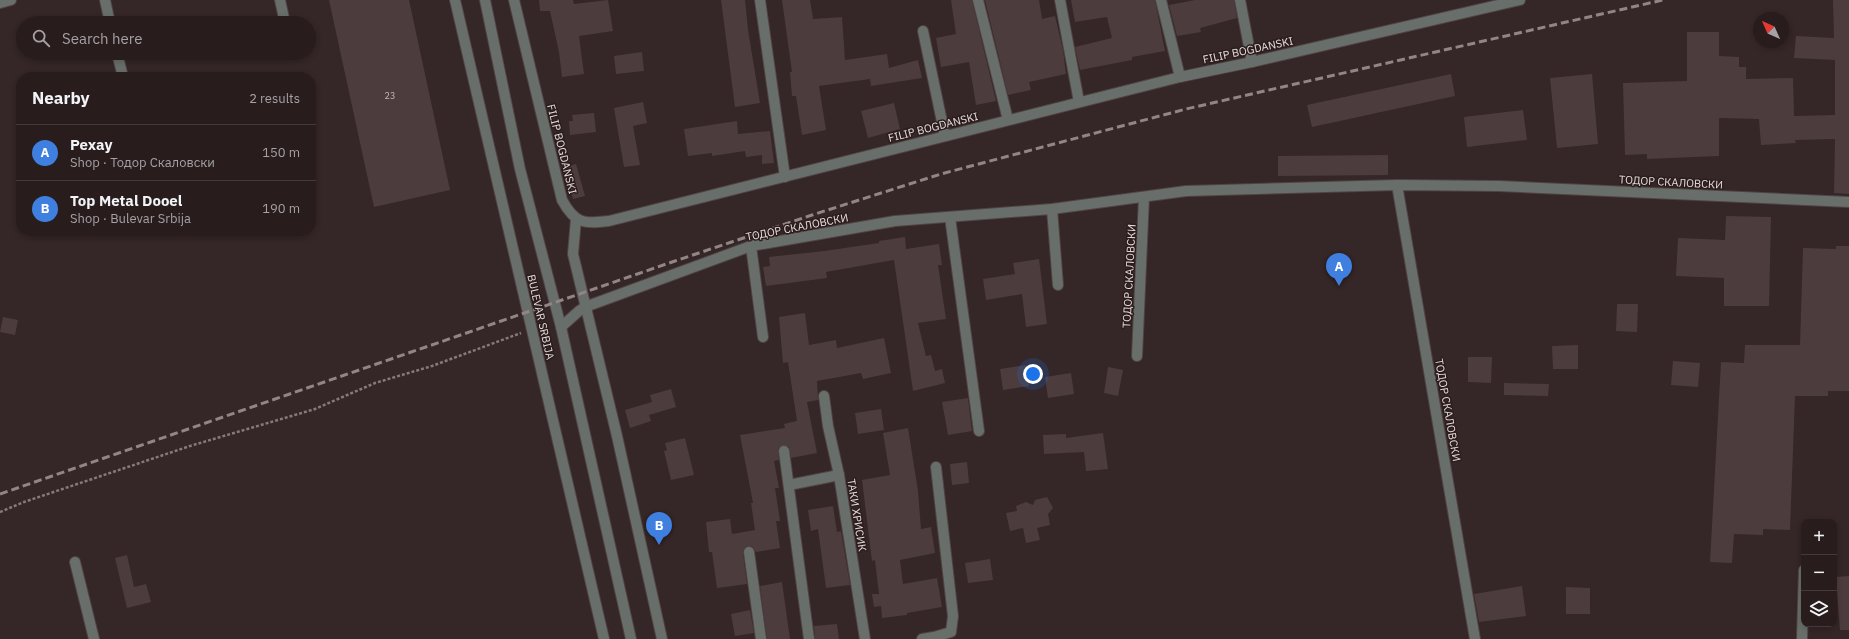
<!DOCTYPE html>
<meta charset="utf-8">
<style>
body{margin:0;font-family:"IBM Plex Sans",sans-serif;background:#302526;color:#f1f3f6}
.controls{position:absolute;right:12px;bottom:12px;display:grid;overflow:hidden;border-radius:8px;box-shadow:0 2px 6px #0003}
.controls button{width:36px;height:36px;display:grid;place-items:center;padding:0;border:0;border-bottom:1px solid #443a3b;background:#281c1d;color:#f1f3f6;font:20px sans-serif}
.compass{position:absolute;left:1753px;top:12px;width:36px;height:36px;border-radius:50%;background:#281c1d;box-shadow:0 2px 6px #0003;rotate:315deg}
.you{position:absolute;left:1033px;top:374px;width:14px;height:14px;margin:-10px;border:3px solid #fff;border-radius:50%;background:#1a73e8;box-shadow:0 0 0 6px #1a73e833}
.badge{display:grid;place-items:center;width:26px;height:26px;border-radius:50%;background:#42d4a0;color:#fff;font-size:13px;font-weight:700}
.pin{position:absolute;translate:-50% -33px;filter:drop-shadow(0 1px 2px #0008)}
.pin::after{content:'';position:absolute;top:21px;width:14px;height:12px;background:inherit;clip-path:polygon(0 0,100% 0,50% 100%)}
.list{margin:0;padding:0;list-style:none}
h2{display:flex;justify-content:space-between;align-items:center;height:52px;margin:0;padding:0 16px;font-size:17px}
h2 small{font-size:13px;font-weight:400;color:#a5a1a4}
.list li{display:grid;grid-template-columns:26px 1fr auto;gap:12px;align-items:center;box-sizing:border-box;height:56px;padding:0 16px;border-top:1px solid #443a3b}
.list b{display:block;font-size:15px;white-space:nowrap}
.list p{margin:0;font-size:13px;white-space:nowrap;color:#a5a1a4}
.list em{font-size:13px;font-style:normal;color:#a5a1a4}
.icon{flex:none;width:22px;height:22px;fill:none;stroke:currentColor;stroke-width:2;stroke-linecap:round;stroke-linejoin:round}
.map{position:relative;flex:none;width:1849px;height:639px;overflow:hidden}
.search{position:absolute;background:#281c1d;box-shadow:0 2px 6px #0003;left:16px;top:16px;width:300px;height:44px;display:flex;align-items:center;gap:10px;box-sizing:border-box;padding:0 14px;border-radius:22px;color:#a5a1a4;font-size:15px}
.panel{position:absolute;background:#281c1d;box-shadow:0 2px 6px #0003;left:16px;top:72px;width:300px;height:164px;border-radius:16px}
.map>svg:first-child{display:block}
.building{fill:#4d3c3d}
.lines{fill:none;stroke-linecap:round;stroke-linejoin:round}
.minor-casing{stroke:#524344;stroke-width:12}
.path{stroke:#86797a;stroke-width:2.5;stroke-dasharray:3 2;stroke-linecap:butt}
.minor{stroke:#686f6b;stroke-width:10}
.rail{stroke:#928586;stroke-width:3;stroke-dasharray:8 4;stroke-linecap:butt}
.labels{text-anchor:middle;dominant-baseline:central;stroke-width:3;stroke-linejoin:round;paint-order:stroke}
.number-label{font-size:9px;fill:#c2b6b6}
.street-label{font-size:11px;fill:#e9dedf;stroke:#2b1d1e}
</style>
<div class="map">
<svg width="1849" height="639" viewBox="0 0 1849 639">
<rect width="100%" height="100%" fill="#352627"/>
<!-- building -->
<g class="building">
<polygon points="329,0 409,0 450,190 374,207"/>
<polygon points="539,0 573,0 574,4 608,0 613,31 579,36 584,74 562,77 559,52 550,11 540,11"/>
<polygon points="721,0 745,0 748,30 760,103 735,107"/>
<polygon points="782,0 810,0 813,19 842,17 845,60 887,54 889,68 918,60 922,78 871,86 870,79 819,86 826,130 802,135 796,96 792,96 790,72 792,72"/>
<polygon points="951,0 972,0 996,101 976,105 969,62 941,67 936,38 956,34"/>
<polygon points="985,0 1039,0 1042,19 1055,16 1063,50 1066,74 1029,82 1031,90 1008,95"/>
<polygon points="1071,0 1155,0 1165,51 1132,57 1132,60 1080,70 1075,47 1112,38 1107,17 1075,22"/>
<polygon points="1195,0 1234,0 1237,18 1200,28 1201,32 1177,36 1169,5"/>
<polygon points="1833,0 1849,0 1849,194 1834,193 1835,139 1795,140 1796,143 1761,145 1759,119 1719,118 1719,156 1647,159 1647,154 1625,155 1623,83 1687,81 1687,32 1719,32 1719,56 1739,57 1739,67 1746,67 1746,79 1793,78 1794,116 1835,115 1835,60 1794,58 1796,36 1834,38"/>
<polygon points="642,52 644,71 616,74 614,56"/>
<polygon points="1451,74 1455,96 1312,127 1307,105"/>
<polygon points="1592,74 1598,144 1557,148 1550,78"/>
<polygon points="643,102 647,123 633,126 640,165 624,167 614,108"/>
<polygon points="894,103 900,129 868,138 861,111"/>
<polygon points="1523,110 1527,140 1467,147 1464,117"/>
<polygon points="594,113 596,132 570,135 569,121 573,121 572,115"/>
<polygon points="737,121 738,134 770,131 774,163 762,164 762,155 746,157 745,151 712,156 712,153 688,156 684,129"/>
<polygon points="1388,155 1388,175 1278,176 1278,156"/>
<polygon points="576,164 585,196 573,199 564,167"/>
<polygon points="1726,216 1771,217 1769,306 1724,306 1724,278 1676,276 1678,238 1725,240"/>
<polygon points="905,237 906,249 939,244 942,265 938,265 946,319 918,323 926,356 931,355 935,371 942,369 945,383 913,391 894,260 826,272 827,278 766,286 763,267 770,266 769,257 824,251 879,243 879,241"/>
<polygon points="1836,246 1849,246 1849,391 1828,391 1828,396 1795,396 1790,530 1763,529 1763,535 1734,534 1732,563 1710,562 1721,362 1744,363 1745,345 1800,345 1803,248 1836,249"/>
<polygon points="1039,259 1047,324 1026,327 1022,294 986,300 983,279 1015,274 1013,263"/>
<polygon points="1617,304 1638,304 1637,332 1616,331"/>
<polygon points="805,313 809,345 836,340 837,348 884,338 891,373 863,379 861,373 817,381 818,400 807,402 817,453 791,458 789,447 783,445 778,449 779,460 774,461 779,488 775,488 780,521 776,521 780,548 756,552 752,546 745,547 743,553 747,584 717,588 712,552 709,552 706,522 730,519 732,534 755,530 751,503 753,503 740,435 785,428 784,424 797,421 788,362 783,363 779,317"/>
<polygon points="3,317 18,320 15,335 0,332"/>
<polygon points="1578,345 1578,369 1553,369 1552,346"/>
<polygon points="1468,357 1492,357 1491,383 1468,382"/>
<polygon points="1673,361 1700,363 1698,387 1671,385"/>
<polygon points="1026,365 1029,386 1003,390 1000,369"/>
<polygon points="1108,367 1123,370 1118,396 1104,393"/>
<polygon points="1071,373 1074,394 1048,398 1045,377"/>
<polygon points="1504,383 1549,384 1548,396 1504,395"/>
<polygon points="671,389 676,407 649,415 651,421 630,428 625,410 652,402 650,395"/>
<polygon points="968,398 972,431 948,435 942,402"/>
<polygon points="881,409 884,430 858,434 855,413"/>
<polygon points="908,428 918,491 921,529 931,527 935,553 900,560 903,584 937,578 942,607 907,613 907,615 882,618 881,606 874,607 872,594 879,594 875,560 872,561 862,480 890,475 883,433"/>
<polygon points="1103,433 1108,469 1086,471 1084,452 1044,454 1043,435 1066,434 1066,438"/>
<polygon points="685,438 694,475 671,480 664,451 667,450 665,443"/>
<polygon points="967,462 969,483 952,485 950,464"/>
<polygon points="1047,497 1053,508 1048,514 1050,525 1037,528 1040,540 1026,543 1023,528 1010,531 1006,513 1017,511 1016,506 1026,502 1033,505 1035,500"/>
<polygon points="833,506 837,532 841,531 850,585 826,588 818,529 811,531 808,510"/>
<polygon points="127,555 134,587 146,584 151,602 127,608 115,558"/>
<polygon points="990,559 993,580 968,583 965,563"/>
<polygon points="1849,576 1849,630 1840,630 1836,577"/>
<polygon points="782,582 790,639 767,639 760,586"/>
<polygon points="1522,586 1526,616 1479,622 1474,594"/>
<polygon points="1566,587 1590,588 1590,614 1566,614"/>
<polygon points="750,610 754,633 735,636 731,614"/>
<polygon points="837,624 839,639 815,639 814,626"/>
</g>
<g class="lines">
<defs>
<g id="minor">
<polyline points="105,0 110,23"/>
<polyline points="280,0 285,23"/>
<polyline points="455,0 604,639"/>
<polyline points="485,0 520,169 561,327 631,639"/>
<path d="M514 0 562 200C575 224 584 224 609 221L1180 77 1252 62 1520 0"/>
<polyline points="760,0 785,177"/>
<polyline points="978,0 1008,120"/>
<polyline points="1060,0 1079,102"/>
<polyline points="1161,0 1180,77"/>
<polyline points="1240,0 1252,62"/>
<polyline points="0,3 11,0"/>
<polyline points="923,31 945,136"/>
<polyline points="117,53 123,77"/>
<polyline points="1397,185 1475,639"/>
<polyline points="1052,209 1058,285"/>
<polyline points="950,217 979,431"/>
<polyline points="576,219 573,254 617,436 662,639"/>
<polyline points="751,246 763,337"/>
<polyline points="561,327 579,311 585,307 751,246 895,221 1052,209 1186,191 1397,185 1499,186 1849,202"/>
<polyline points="1137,356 1144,197"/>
<polyline points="824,396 828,426 839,475 865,639"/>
<polyline points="784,451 809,639"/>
<polyline points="789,485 839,475"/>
<polyline points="749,552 761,639"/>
<polyline points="75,562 94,639"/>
<polyline points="922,639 934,637 951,632 953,616 936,467"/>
<polyline points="1802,639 1804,570"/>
</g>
</defs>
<!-- minor casing -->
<use href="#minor" class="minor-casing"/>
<!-- path -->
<polyline class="path" points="0,512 24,502 190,446 315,409 375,383 432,366 521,333"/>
<!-- minor -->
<use href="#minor" class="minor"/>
<!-- rail -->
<polyline class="rail" points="0,494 675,261 812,215 941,174 1186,109 1663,0"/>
</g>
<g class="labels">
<!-- number labels -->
<g class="number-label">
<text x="390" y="95">23</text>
</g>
<!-- street labels -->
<g class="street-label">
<text transform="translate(1248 50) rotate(-12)">FILIP BOGDANSKI</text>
<text transform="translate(933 127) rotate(-14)">FILIP BOGDANSKI</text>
<text transform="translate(562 149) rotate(76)">FILIP BOGDANSKI</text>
<text transform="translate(1671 182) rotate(3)">ТОДОР СКАЛОВСКИ</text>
<text transform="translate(797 227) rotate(-11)">ТОДОР СКАЛОВСКИ</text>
<text transform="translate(1129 276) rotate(-87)">ТОДОР СКАЛОВСКИ</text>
<text transform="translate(541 317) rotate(77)">BULEVAR SRBIJA</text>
<text transform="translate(1448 410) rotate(80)">ТОДОР СКАЛОВСКИ</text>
<text transform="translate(857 515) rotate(81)">ТАКИ ХРИСИК</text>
</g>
</g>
</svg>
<div class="controls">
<button>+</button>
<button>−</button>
<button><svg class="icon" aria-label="layers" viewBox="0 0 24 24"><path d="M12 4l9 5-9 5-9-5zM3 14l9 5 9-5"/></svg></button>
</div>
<svg class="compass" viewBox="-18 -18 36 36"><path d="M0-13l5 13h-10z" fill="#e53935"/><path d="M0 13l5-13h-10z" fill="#a5a1a4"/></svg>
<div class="you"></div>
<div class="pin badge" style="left:1339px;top:286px;background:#3f7fe0">A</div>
<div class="pin badge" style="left:659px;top:545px;background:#3f7fe0">B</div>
<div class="search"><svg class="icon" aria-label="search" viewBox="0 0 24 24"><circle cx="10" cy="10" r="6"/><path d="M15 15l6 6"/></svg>Search here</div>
<section class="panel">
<h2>Nearby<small>2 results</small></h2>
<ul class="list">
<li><span class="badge" style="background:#3f7fe0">A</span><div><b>Рехау</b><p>Shop · Тодор Скаловски</p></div><em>150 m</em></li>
<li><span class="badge" style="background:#3f7fe0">B</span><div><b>Top Metal Dooel</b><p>Shop · Bulevar Srbija</p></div><em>190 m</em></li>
</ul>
</section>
</div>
